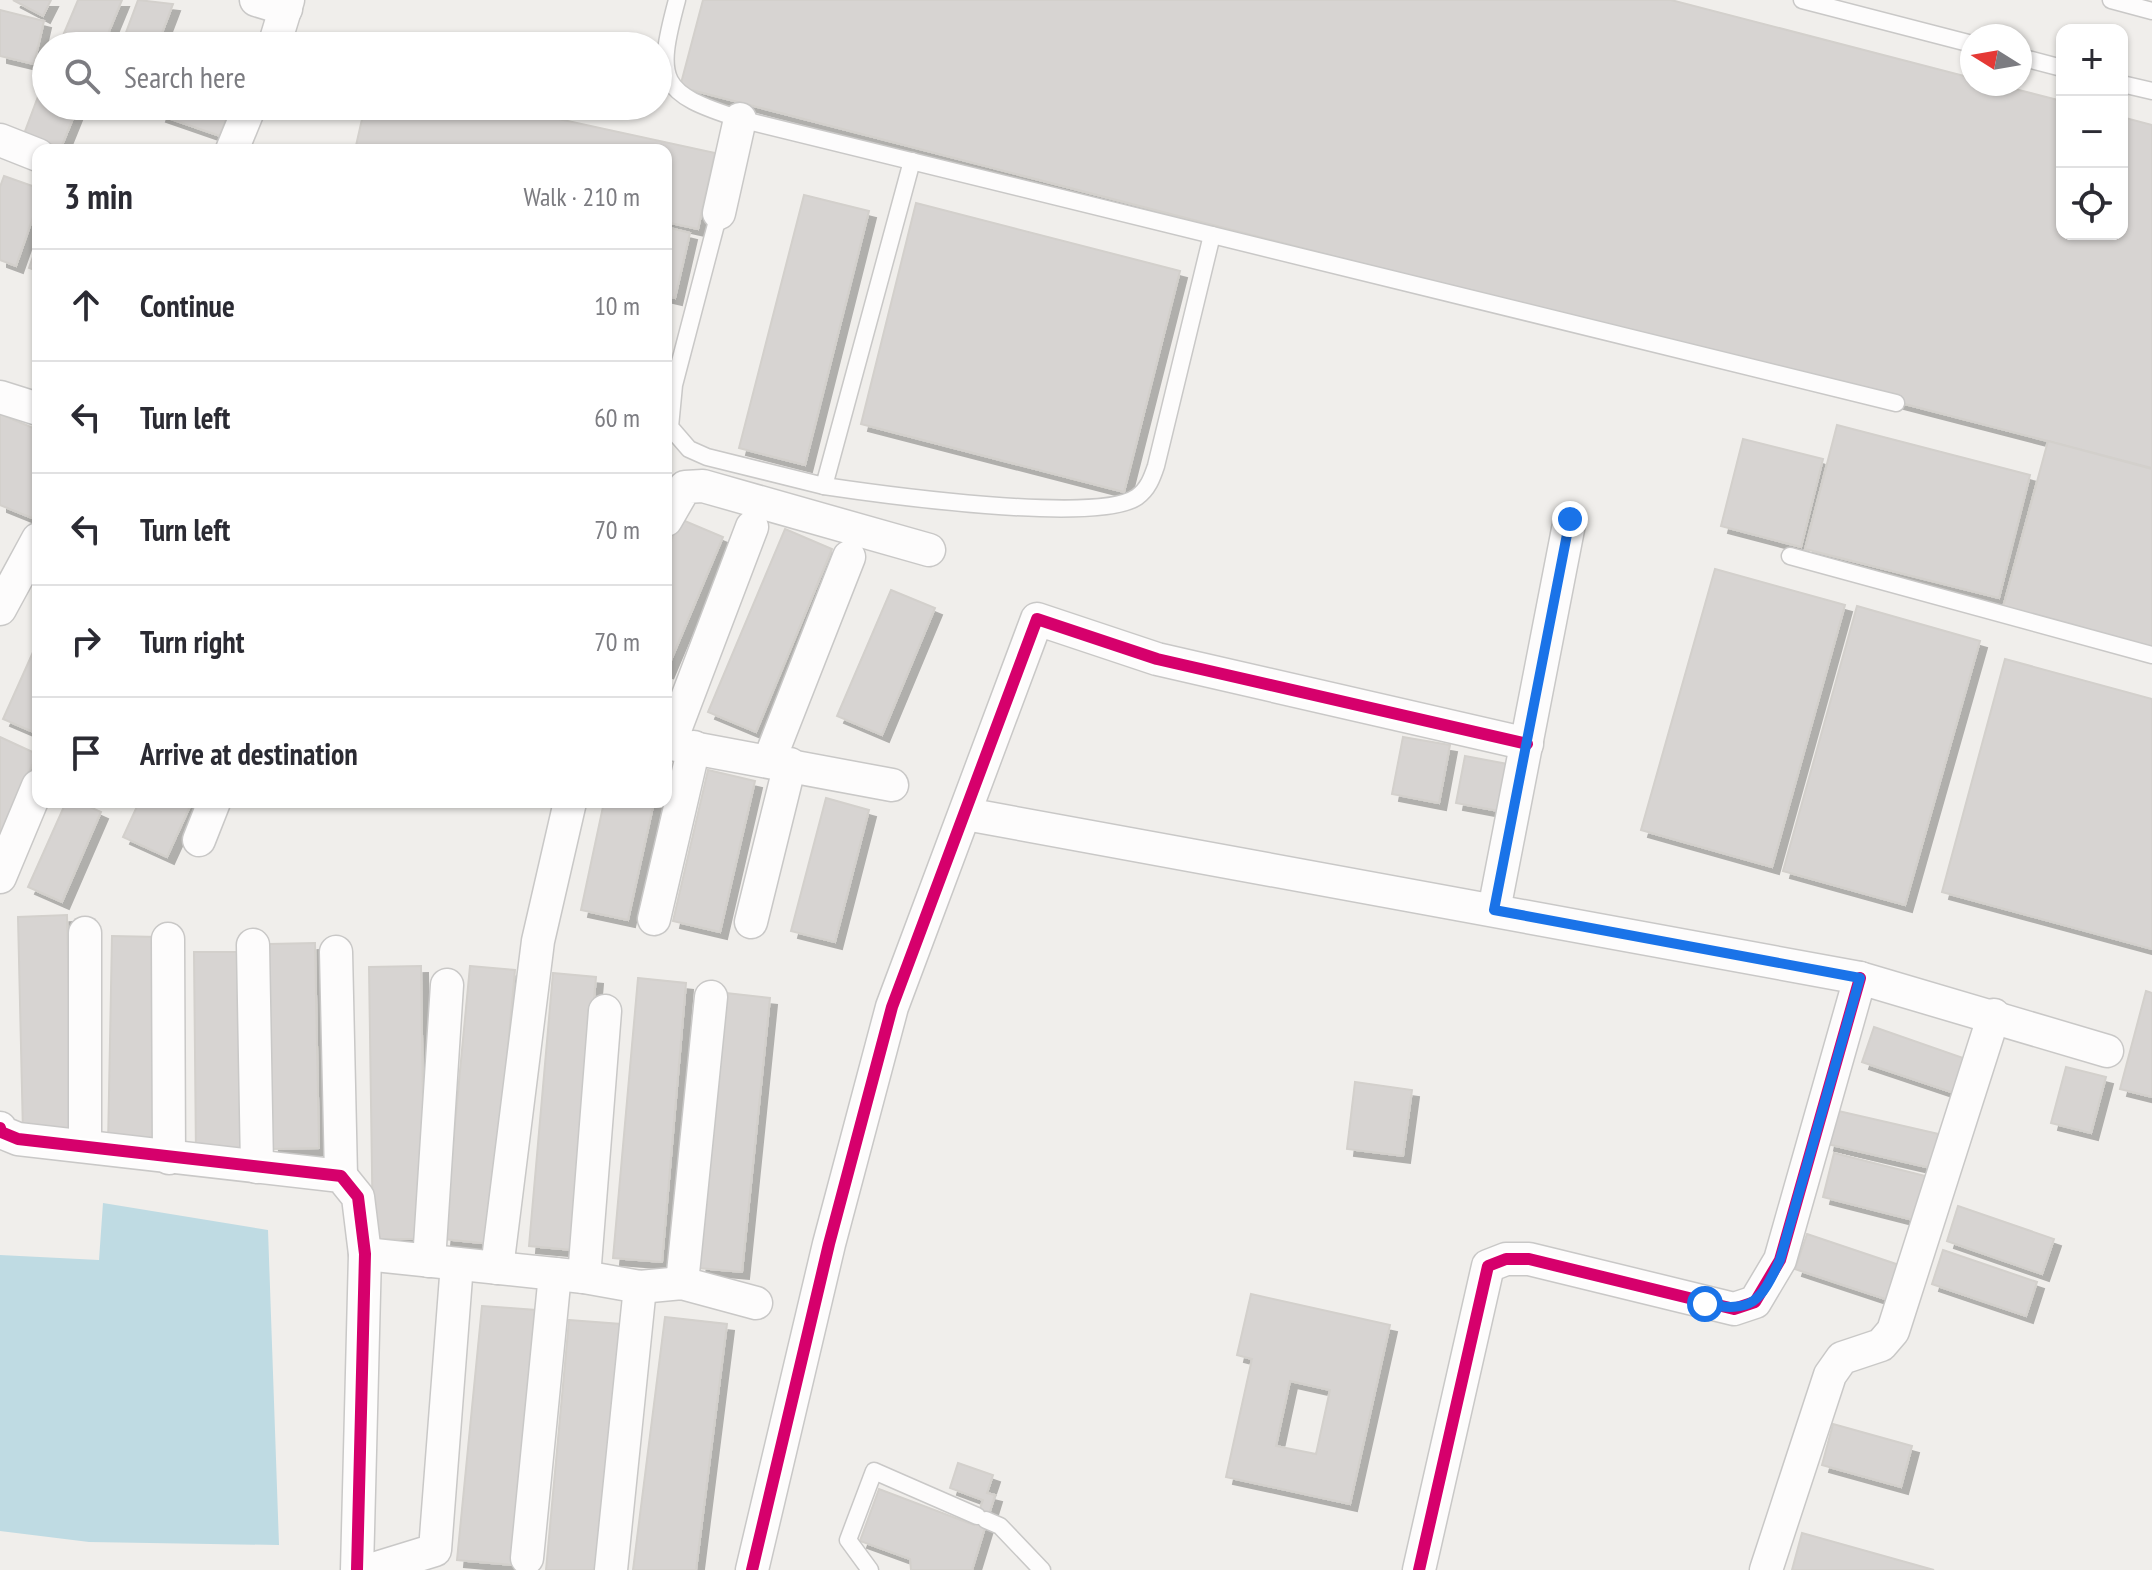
<!DOCTYPE html>
<meta charset="utf-8">
<style>
body{margin:0;font-family:"PT Sans Narrow",sans-serif;background:#f7f7f7;color:#2b2b33}
.controls{position:absolute;right:24px;top:24px;display:grid;overflow:hidden;border-radius:16px;box-shadow:0 2px 6px #0004}
.controls button{width:72px;height:72px;display:grid;place-items:center;padding:0;border:0;border-bottom:2px solid #e1e1e2;background:#fff;color:#2b2b33;font:40px sans-serif}
.compass{position:absolute;left:1960px;top:24px;width:72px;height:72px;border-radius:50%;background:#fff;box-shadow:0 2px 6px #0004;rotate:281deg}
.stop{position:absolute;width:24px;height:24px;margin:-18px;border:6px solid #1a73e8;border-radius:50%;background:#fff}
.stop.end{background:#1a73e8;border-color:#fff;box-shadow:0 2px 8px #0008}
.list{margin:0;padding:0;list-style:none}
h2{display:flex;justify-content:space-between;align-items:center;height:104px;margin:0;padding:0 32px;font-size:34px}
h2 small{font-size:26px;font-weight:400;color:#7c7c81}
.list li{display:grid;grid-template-columns:52px 1fr auto;gap:24px;align-items:center;box-sizing:border-box;height:112px;padding:0 32px;border-top:2px solid #e1e1e2}
.list b{display:block;font-size:30px;white-space:nowrap}
.list em{font-size:26px;font-style:normal;color:#7c7c81}
.icon{flex:none;width:44px;height:44px;fill:none;stroke:currentColor;stroke-width:2;stroke-linecap:round;stroke-linejoin:round}
.map{position:relative;flex:none;width:2152px;height:1570px;overflow:hidden}
.search{position:absolute;background:#fff;box-shadow:0 2px 6px #0004;left:32px;top:32px;width:640px;height:88px;display:flex;align-items:center;gap:20px;box-sizing:border-box;padding:0 28px;border-radius:44px;color:#7c7c81;font-size:30px}
.panel{position:absolute;background:#fff;box-shadow:0 2px 6px #0004;left:32px;top:144px;width:640px;height:664px;border-radius:16px}
.map>svg:first-child{display:block}
.water{fill:#bfdbe3}
.building{fill:#d7d4d2;stroke:#d3d0cc;stroke-width:2;fill-rule:evenodd;filter:url(#shadow)}
.lines{fill:none;stroke-linecap:round;stroke-linejoin:round}
.service-casing{stroke:#c9c8c7;stroke-width:19}
.minor-casing{stroke:#c9c8c7;stroke-width:35}
.service{stroke:#fdfcfc;stroke-width:16}
.minor{stroke:#fdfcfc;stroke-width:32}
.cycleway-casing{stroke:#fff;stroke-width:17}
.cycleway{stroke:#d6006c;stroke-width:12}
.route{stroke:#1a73e8;stroke-width:10}
</style>
<div class="map">
<svg width="2152" height="1570" viewBox="0 0 2152 1570">
<defs>
<filter id="shadow"><feDropShadow dx="7" dy="7" stdDeviation="0" flood-color="#0004"/></filter>
</defs>
<rect width="100%" height="100%" fill="#f0eeeb"/>
<!-- water -->
<polygon class="water" points="103,1203 268,1230 279,1545 89,1542 0,1531 0,1255 99,1260"/>
<!-- building -->
<g class="building">
<polygon points="13,0 51,0 43,16"/>
<polygon points="78,0 122,0 103,46 59,45"/>
<polygon points="138,0 173,4 157,46 121,46"/>
<polygon points="703,0 1671,0 1972,78 1972,84 1995,84 2062,101 2062,234 2122,234 2122,117 2152,125 2152,468 680,87"/>
<polygon points="0,10 44,21 34,64 0,56"/>
<polygon points="45,78 46,106 78,106 61,148 24,134"/>
<polygon points="162,106 231,106 220,136 159,115"/>
<polygon points="365,106 499,106 715,153 698,229 666,222 666,150 355,150"/>
<polygon points="4,176 38,188 38,203 16,266 0,260 0,187"/>
<polygon points="804,195 869,211 805,465 739,448"/>
<polygon points="916,203 1180,271 1124,492 861,424"/>
<polygon points="666,227 690,233 675,298 666,296"/>
<polygon points="38,243 38,271 29,268"/>
<polygon points="0,414 38,430 38,503 32,518 0,505"/>
<polygon points="1837,425 2030,475 1999,598 1805,549"/>
<polygon points="1743,439 1823,459 1801,547 1721,526"/>
<polygon points="2048,441 2152,469 2152,652 2002,611"/>
<polygon points="680,519 723,537 666,672 666,553"/>
<polygon points="785,529 832,549 756,732 708,712"/>
<polygon points="1715,569 1845,605 1772,867 1641,830"/>
<polygon points="891,590 935,608 882,735 837,716"/>
<polygon points="1857,606 1980,641 1905,905 1783,871"/>
<polygon points="38,641 38,734 3,719"/>
<polygon points="2005,659 2152,699 2152,949 1942,892"/>
<polygon points="0,737 37,754 0,836"/>
<polygon points="1403,737 1450,745 1439,803 1392,794"/>
<polygon points="1465,756 1513,765 1504,812 1456,803"/>
<polygon points="708,770 755,781 720,932 673,921"/>
<polygon points="826,798 869,810 835,942 791,931"/>
<polygon points="66,802 79,802 101,812 62,902 28,887"/>
<polygon points="139,802 192,802 167,857 123,837"/>
<polygon points="604,802 654,802 628,920 581,910"/>
<polygon points="67,915 72,1131 23,1133 18,917"/>
<polygon points="112,936 159,937 156,1146 108,1146"/>
<polygon points="315,943 319,1148 272,1149 269,944"/>
<polygon points="194,952 241,952 242,1155 196,1156"/>
<polygon points="421,966 425,1239 373,1239 369,967"/>
<polygon points="470,966 515,970 490,1244 444,1239"/>
<polygon points="553,973 596,977 572,1250 529,1246"/>
<polygon points="638,978 686,983 662,1262 613,1258"/>
<polygon points="2146,991 2152,993 2152,1097 2120,1089"/>
<polygon points="726,993 770,998 742,1272 699,1268"/>
<polygon points="1874,1027 1969,1060 1957,1094 1862,1062"/>
<polygon points="2066,1067 2106,1077 2091,1133 2051,1123"/>
<polygon points="1355,1082 1412,1090 1403,1156 1347,1149"/>
<polygon points="1834,1110 1943,1135 1935,1169 1827,1144"/>
<polygon points="1834,1153 1933,1178 1921,1222 1823,1197"/>
<polygon points="1958,1206 2054,1239 2042,1274 1947,1241"/>
<polygon points="1807,1234 1902,1266 1891,1301 1795,1269"/>
<polygon points="1943,1250 2037,1282 2026,1316 1932,1284"/>
<path d="M1251 1294 1390 1325 1350 1504 1226 1477 1252 1359 1237 1355ZM1290 1381 1330 1390 1316 1454 1276 1446Z"/>
<polygon points="482,1306 536,1310 512,1565 457,1560"/>
<polygon points="665,1317 727,1324 696,1570 633,1570"/>
<polygon points="569,1320 621,1324 599,1570 546,1570"/>
<polygon points="1833,1424 1912,1446 1901,1487 1822,1465"/>
<polygon points="958,1463 993,1475 987,1493 995,1495 972,1570 911,1570 910,1559 860,1541 879,1489 974,1525 983,1500 950,1488"/>
<polygon points="1802,1533 1934,1570 1792,1570"/>
</g>
<g class="lines">
<defs>
<g id="service">
<path d="M677 0C655 82 659 93 740 119L1896 403"/>
<polyline points="1802,0 1972,44"/>
<polyline points="2111,0 2152,11"/>
<polyline points="2020,57 2062,68"/>
<polyline points="2122,84 2152,91"/>
<polyline points="719,213 674,385 670,427 689,449 707,457 824,486 912,161"/>
<path d="M824 486C878 494 1097 525 1137 497 1148 489 1152 478 1156 466L1212 235"/>
<polyline points="1790,556 2152,655"/>
<polyline points="986,1520 1000,1526 1042,1570"/>
<polyline points="870,1570 848,1540 874,1471 977,1516"/>
</g>
<g id="minor">
<polyline points="256,0 286,9"/>
<polyline points="274,46 288,0"/>
<polyline points="0,140 38,155"/>
<polyline points="232,150 250,106"/>
<polyline points="719,213 740,119"/>
<polyline points="0,397 38,409"/>
<polyline points="666,520 685,487 703,486 929,550"/>
<polyline points="0,609 38,539"/>
<polyline points="666,743 892,785"/>
<polyline points="670,743 752,527"/>
<polyline points="769,761 849,557"/>
<polyline points="966,814 1860,978 2107,1051"/>
<polyline points="199,840 214,802"/>
<polyline points="0,877 38,786"/>
<polyline points="1494,910 1570,519"/>
<polyline points="654,919 694,747"/>
<polyline points="751,922 790,764"/>
<polyline points="168,939 169,1158"/>
<polyline points="253,945 257,1167"/>
<polyline points="336,952 341,1176"/>
<polyline points="0,1128 1,1132 18,1139 341,1176 358,1197 365,1254 357,1570"/>
<polyline points="85,1145 85,933"/>
<polyline points="365,1254 584,1277 640,1287 682,1283 756,1303"/>
<polyline points="429,1261 447,985"/>
<polyline points="497,1268 538,941 570,802"/>
<polyline points="584,1277 605,1011"/>
<polyline points="682,1283 711,997"/>
<polyline points="527,1558 555,1274"/>
<polyline points="370,1570 435,1550 457,1264"/>
<polyline points="611,1570 640,1287"/>
<polyline points="752,1570 829,1244 892,1007 1037,619 1157,659 1527,744"/>
<polyline points="1419,1570 1488,1266 1506,1259 1529,1259 1734,1309 1755,1302 1780,1260 1860,978"/>
<polyline points="1766,1570 1830,1375 1842,1358 1881,1345 1893,1331 1994,1015"/>
</g>
</defs>
<!-- service casing -->
<use href="#service" class="service-casing"/>
<!-- minor casing -->
<use href="#minor" class="minor-casing"/>
<!-- service -->
<use href="#service" class="service"/>
<!-- minor -->
<use href="#minor" class="minor"/>
<defs>
<g id="cycleway">
<polyline points="0,1128 1,1132 18,1139 341,1176 358,1197 365,1254 357,1570"/>
<polyline points="752,1570 829,1244 892,1007 1037,619 1157,659 1527,744"/>
<polyline points="1419,1570 1488,1266 1506,1259 1529,1259 1734,1309 1755,1302 1780,1260 1860,978"/>
</g>
</defs>
<!-- cycleway casing -->
<use href="#cycleway" class="cycleway-casing"/>
<!-- cycleway -->
<use href="#cycleway" class="cycleway"/>
</g>
<g class="lines">
<!-- route -->
<path class="route" d="M1570 519 1494 910 1860 978 1780 1260C1760 1302 1753 1313 1705 1304"/>
</g>
</svg>
<div class="controls">
<button>+</button>
<button>−</button>
<button><svg class="icon" aria-label="locate" viewBox="0 0 24 24"><circle cx="12" cy="12" r="6"/><path d="M12 2v4M12 18v4M2 12h4M18 12h4"/></svg></button>
</div>
<svg class="compass" viewBox="-18 -18 36 36"><path d="M0-13l5 13h-10z" fill="#e53935"/><path d="M0 13l5-13h-10z" fill="#7c7c81"/></svg>
<div class="stop" style="left:1705px;top:1304px"></div>
<div class="stop end" style="left:1570px;top:519px"></div>
<div class="search"><svg class="icon" aria-label="search" viewBox="0 0 24 24"><circle cx="10" cy="10" r="6"/><path d="M15 15l6 6"/></svg>Search here</div>
<section class="panel">
<h2>3 min<small>Walk · 210 m</small></h2>
<ul class="list">
<li><svg class="icon" aria-label="ahead" viewBox="0 0 24 24"><path d="M12 20V5M6 11l6-6 6 6"/></svg><div><b>Continue</b></div><em>10 m</em></li>
<li><svg class="icon" aria-label="left" viewBox="0 0 24 24"><path d="M17 20v-9H6M10 6l-5 5 5 5"/></svg><div><b>Turn left</b></div><em>60 m</em></li>
<li><svg class="icon" aria-label="left" viewBox="0 0 24 24"><path d="M17 20v-9H6M10 6l-5 5 5 5"/></svg><div><b>Turn left</b></div><em>70 m</em></li>
<li><svg class="icon" aria-label="right" viewBox="0 0 24 24"><path d="M7 20v-9h11M14 6l5 5-5 5"/></svg><div><b>Turn right</b></div><em>70 m</em></li>
<li><svg class="icon" aria-label="arrive" viewBox="0 0 24 24"><path d="M6 21V4h12l-3 4 3 4H6"/></svg><div><b>Arrive at destination</b></div></li>
</ul>
</section>
</div>
